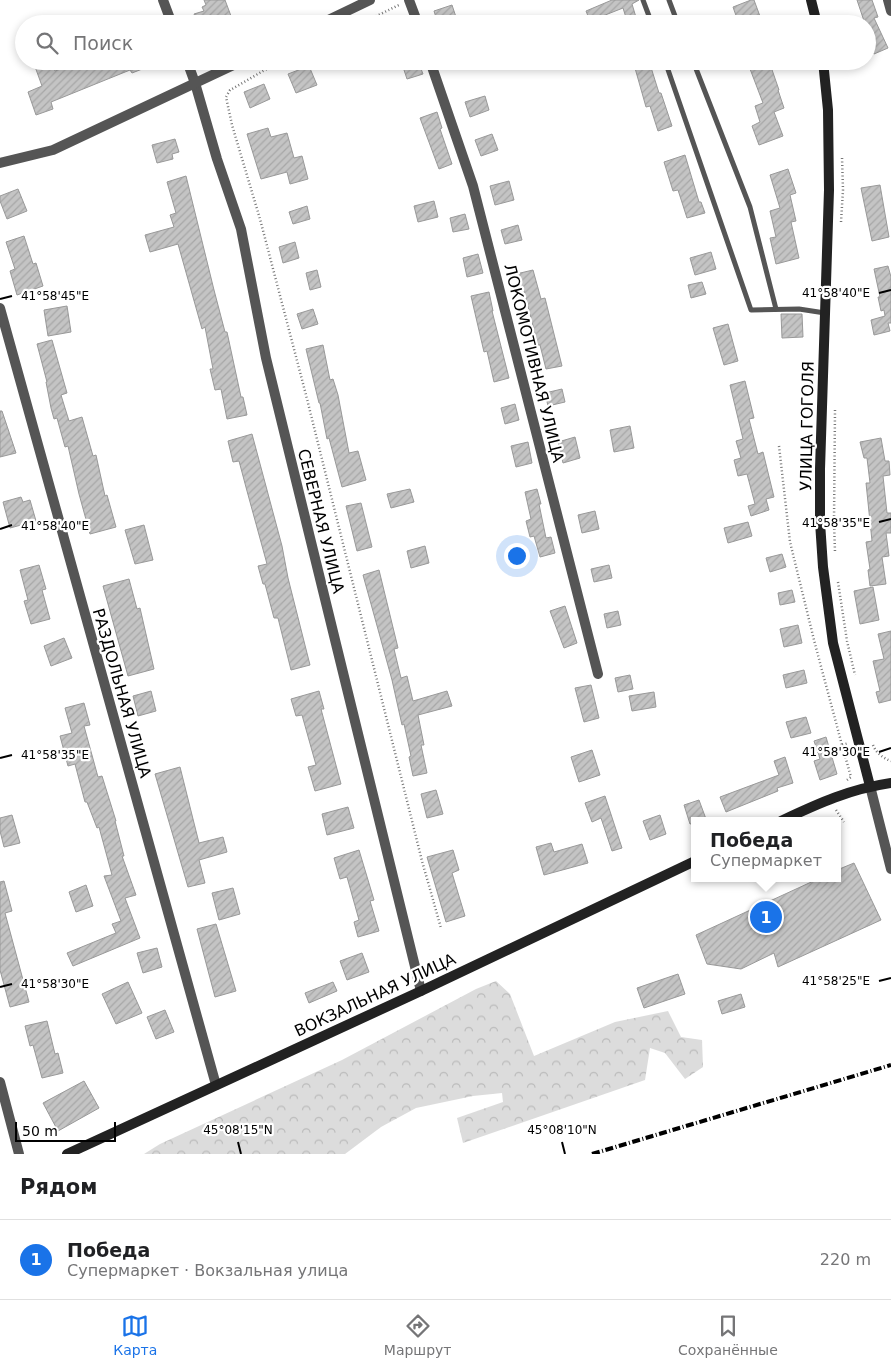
<!DOCTYPE html>
<html lang="ru">
<meta charset="utf-8">
<style>
body{margin:0;font-family:"DejaVu Sans",sans-serif;background:#f2f2f2;color:#202124}
.scale{position:absolute;left:15px;bottom:12px;width:101px;box-sizing:border-box;padding-left:5px;border:2px solid #000;border-top:0;font-size:14px;line-height:18px;white-space:nowrap;color:#000;-webkit-text-stroke:4px #fff;paint-order:stroke}
.you{position:absolute;left:516px;top:555px;width:18px;height:18px;margin:-12px;border:4px solid #fff;border-radius:50%;background:#1a73e8;box-shadow:0 0 0 8px #1a73e833}
.badge{display:grid;place-items:center;width:32px;height:32px;border-radius:50%;background:#1a73e8;color:#fff;font-size:16px;font-weight:700}
.pin{position:absolute;translate:-50% -50%;border:2px solid #fff;box-shadow:0 1px 5px #0006}
.popup{position:absolute;left:691px;top:817px;width:150px;height:65px;box-sizing:border-box;display:grid;place-content:center;border-radius:0px;background:#fff;filter:drop-shadow(0 1px 4px #0005);font-size:16px;white-space:nowrap;color:#757577}
.popup b{font-size:19px;color:#202124}
.popup::after{content:'';position:absolute;left:50%;top:100%;margin-left:-10px;border:10px solid transparent;border-top-color:#fff}
.list{margin:0;padding:0;list-style:none}
h2{display:flex;justify-content:space-between;align-items:center;height:65px;margin:0;padding:0 20px;font-size:21px}
h2 small{font-size:16px;font-weight:400;color:#757577}
.list li{display:grid;grid-template-columns:32px 1fr auto;gap:15px;align-items:center;box-sizing:border-box;height:80px;padding:0 20px;border-top:1px solid #e0e0e0}
.list b{display:block;font-size:19px;white-space:nowrap}
.list p{margin:0;font-size:16px;white-space:nowrap;color:#757577}
.list em{font-size:16px;font-style:normal;color:#757577}
.icon{flex:none;width:28px;height:28px;fill:none;stroke:currentColor;stroke-width:2;stroke-linecap:round;stroke-linejoin:round}
.map{position:relative;flex:none;width:891px;height:1154px;overflow:hidden}
.search{position:absolute;background:#fff;box-shadow:0 2px 8px #0003;left:15px;right:15px;top:15px;height:55px;display:flex;align-items:center;gap:12px;box-sizing:border-box;padding:0 18px;border-radius:28px;color:#757577;font-size:19px}
.sheet{height:145px;background:#fff}
nav{display:flex;justify-content:space-around;align-items:center;box-sizing:border-box;height:70px;border-top:1px solid #e0e0e0;background:#fff;font-size:14px;color:#757577}
nav a{display:grid;justify-items:center;gap:2px}
nav .on{color:#1a73e8}
.map>svg:first-child{display:block}
.forest{fill:url(#forest-crowns)}
.building{fill:url(#building-hatch);stroke:#999}
.lines{fill:none;stroke-linecap:round;stroke-linejoin:round}
.path{stroke:#777;stroke-width:2.5;stroke-dasharray:1 2.5;stroke-linecap:butt}
.lane{stroke:#555;stroke-width:5}
.street{stroke:#555;stroke-width:10}
.secondary{stroke:#222;stroke-width:10}
.rail{stroke:#000;stroke-width:4;stroke-dasharray:8 2.5 1 2.5;stroke-linecap:butt}
.ticks{fill:none;stroke:#000;stroke-width:2}
.labels{text-anchor:middle;dominant-baseline:central;stroke-width:4.5;stroke-linejoin:round;paint-order:stroke}
.street-label{font-size:16px;fill:#000;stroke:#fff}
.ticks-label{font-size:12px;text-anchor:middle;fill:#000;stroke:#fff;stroke-width:4.5;stroke-linejoin:round;paint-order:stroke}
</style>
<div class="map">
<svg width="891" height="1154" viewBox="0 0 891 1154">
<defs>
<pattern id="forest-crowns" width="20" height="18" patternUnits="userSpaceOnUse" patternTransform="scale(1.25)"><rect width="20" height="18" fill="#dcdcdc"/><path d="M2 6a3 3 0 1 1 6 0M12 15a3 3 0 1 1 6 0" fill="none" stroke="#bbb"/></pattern>
<pattern id="building-hatch" width="6" height="6" patternUnits="userSpaceOnUse" patternTransform="scale(1.25)"><rect width="6" height="6" fill="#c4c4c4"/><path d="M-1 1l2-2M0 6l6-6M5 7l2-2" fill="none" stroke="#a7a7a7"/></pattern>
</defs>
<rect width="100%" height="100%" fill="#fff"/>
<!-- forest -->
<polygon class="forest" points="496,981 510,994 534,1056 615,1022 668,1011 681,1037 702,1040 703,1067 685,1079 665,1053 650,1048 645,1080 463,1143 457,1118 503,1102 502,1093 473,1096 416,1108 381,1127 345,1154 144,1154 160,1144 342,1060 476,989"/>
<!-- building -->
<g class="building">
<polygon points="204,0 225,0 234,24 198,24 194,14 204,11 202,7 206,5"/>
<polygon points="612,0 639,0 632,4 638,24 628,24 623,8 590,21 586,11"/>
<polygon points="751,0 754,0 761,19 748,24 739,24 733,7"/>
<polygon points="857,0 872,0 878,17 874,18 888,48 874,54 867,40 867,24 865,24"/>
<polygon points="452,5 457,20 447,24 438,24 434,11"/>
<polygon points="33,61 51,61 55,71 79,62 80,65 90,61 160,62 132,73 130,70 51,102 53,109 36,115 28,92 42,86"/>
<polygon points="401,61 418,61 423,74 407,79"/>
<polygon points="633,61 649,61 659,93 661,93 672,126 658,131 650,106 646,107"/>
<polygon points="747,61 769,61 779,90 778,90 784,108 774,112 783,136 759,145 752,126 760,122 755,106 763,103"/>
<polygon points="309,66 317,85 296,93 288,74"/>
<polygon points="264,84 270,99 250,108 244,92"/>
<polygon points="485,96 489,110 470,117 465,102"/>
<polygon points="437,112 442,128 440,129 452,164 439,169 420,118"/>
<polygon points="268,128 271,137 287,133 294,158 302,156 308,179 290,184 287,172 261,179 247,134"/>
<polygon points="492,134 498,150 481,156 475,140"/>
<polygon points="175,139 179,152 172,154 173,159 157,163 152,145"/>
<polygon points="685,155 699,202 701,202 705,213 687,218 678,190 673,191 664,162"/>
<polygon points="788,169 796,193 790,195 796,221 791,222 799,258 776,264 770,238 776,237 770,211 780,208 770,175"/>
<polygon points="186,176 214,290 225,332 227,332 241,397 243,397 247,415 227,419 221,389 215,390 210,369 213,369 205,327 202,329 178,244 150,252 145,235 174,227 170,215 176,213 167,182"/>
<polygon points="509,181 514,200 495,205 490,186"/>
<polygon points="880,185 889,237 872,241 861,188"/>
<polygon points="18,189 27,211 7,219 0,201 0,196"/>
<polygon points="434,201 438,217 418,222 414,206"/>
<polygon points="307,206 310,219 293,224 289,212"/>
<polygon points="465,214 469,229 453,232 450,218"/>
<polygon points="518,225 522,240 505,244 501,230"/>
<polygon points="24,236 33,264 36,263 43,286 17,295 10,271 15,269 6,242"/>
<polygon points="295,242 299,258 283,263 279,247"/>
<polygon points="711,252 716,269 695,275 690,258"/>
<polygon points="478,254 483,273 467,277 463,258"/>
<polygon points="888,266 891,277 891,323 888,323 890,331 874,335 871,320 885,316 884,310 881,311 878,297 880,297 874,269"/>
<polygon points="317,270 321,287 310,290 306,273"/>
<polygon points="533,270 541,299 545,298 562,366 546,369 540,345 538,345 523,287 519,288 516,274"/>
<polygon points="702,282 706,294 691,298 688,285"/>
<polygon points="489,292 493,311 492,311 509,378 494,382 487,351 484,352 471,296"/>
<polygon points="67,306 71,332 48,336 44,310"/>
<polygon points="313,309 318,324 302,329 297,314"/>
<polygon points="781,314 802,314 803,337 782,338"/>
<polygon points="728,324 738,361 724,365 713,328"/>
<polygon points="52,340 67,393 61,395 69,421 82,417 93,456 96,455 105,496 107,495 116,527 90,534 79,494 68,446 65,447 57,418 54,419 51,408 46,382 47,382 37,344"/>
<polygon points="323,345 330,380 333,379 338,395 349,453 358,451 366,480 342,487 329,438 327,439 320,403 319,403 306,349"/>
<polygon points="745,381 754,418 749,419 758,454 763,452 774,497 766,499 769,510 751,516 748,506 755,504 747,474 738,476 734,460 741,458 736,441 743,439 730,385"/>
<polygon points="562,389 565,402 548,406 545,393"/>
<polygon points="515,404 519,420 505,424 501,408"/>
<polygon points="0,411 2,411 16,453 0,457"/>
<polygon points="630,426 634,448 614,452 610,430"/>
<polygon points="252,434 282,546 288,578 310,665 291,670 278,618 274,618 265,584 263,584 258,566 267,564 247,491 239,461 233,462 228,441"/>
<polygon points="575,437 580,458 563,463 558,442"/>
<polygon points="881,438 885,461 889,461 890,475 883,476 887,513 891,513 891,533 886,533 889,556 882,557 886,584 870,586 868,570 870,569 866,542 872,541 866,483 870,483 867,458 864,458 860,442"/>
<polygon points="528,442 532,463 516,467 511,446"/>
<polygon points="410,489 414,502 391,508 387,494"/>
<polygon points="537,489 541,504 539,504 546,538 551,537 555,553 540,557 534,536 530,537 526,521 531,519 525,492"/>
<polygon points="21,497 23,502 30,500 36,521 10,528 3,502"/>
<polygon points="361,503 372,547 357,551 346,506"/>
<polygon points="595,511 599,529 582,533 578,515"/>
<polygon points="748,522 752,536 728,543 724,528"/>
<polygon points="144,525 153,560 135,564 125,530"/>
<polygon points="425,546 429,563 411,568 407,551"/>
<polygon points="782,554 786,567 770,572 766,558"/>
<polygon points="39,565 46,589 42,590 50,619 31,624 24,601 28,600 20,570"/>
<polygon points="609,565 612,578 594,582 591,569"/>
<polygon points="379,570 398,648 394,649 401,678 407,676 413,701 447,691 452,706 418,715 424,745 421,745 427,773 413,776 409,757 411,756 404,724 402,725 392,680 363,575"/>
<polygon points="129,579 137,609 140,608 154,669 128,676 103,586"/>
<polygon points="873,587 879,620 860,624 854,591"/>
<polygon points="792,590 795,602 780,605 778,593"/>
<polygon points="565,606 577,643 564,648 550,611"/>
<polygon points="618,611 621,625 607,628 604,614"/>
<polygon points="798,625 802,643 784,647 780,629"/>
<polygon points="891,631 891,700 879,703 876,692 880,691 873,661 884,659 878,634"/>
<polygon points="64,638 72,658 51,666 44,646"/>
<polygon points="804,670 807,683 786,688 783,675"/>
<polygon points="630,675 633,689 618,692 615,678"/>
<polygon points="591,685 599,718 584,722 575,688"/>
<polygon points="151,691 156,711 138,716 133,696"/>
<polygon points="319,691 324,709 321,709 341,784 315,791 308,767 316,765 302,715 296,716 291,699"/>
<polygon points="654,692 656,707 632,711 629,696"/>
<polygon points="84,703 90,725 84,726 98,777 102,776 116,821 115,821 124,856 122,856 136,895 125,898 140,938 73,966 67,953 116,933 112,924 121,921 104,876 112,875 99,827 97,828 87,802 85,802 75,764 68,766 60,736 72,733 65,708"/>
<polygon points="806,717 811,733 791,738 786,722"/>
<polygon points="826,737 837,774 820,780 814,761 820,759 814,741"/>
<polygon points="592,750 600,775 579,782 571,757"/>
<polygon points="785,757 793,783 777,788 778,791 726,812 720,797 779,775 774,761"/>
<polygon points="180,767 199,843 223,837 227,852 199,860 205,883 188,887 155,774"/>
<polygon points="436,790 443,814 427,818 421,794"/>
<polygon points="605,796 622,848 612,851 601,818 592,822 585,803"/>
<polygon points="699,800 706,819 695,821 695,823 690,824 684,805"/>
<polygon points="348,807 354,828 327,835 322,814"/>
<polygon points="12,815 20,843 4,847 0,831 0,818"/>
<polygon points="660,815 666,834 650,840 643,821"/>
<polygon points="551,843 554,852 582,844 588,863 544,875 536,847"/>
<polygon points="359,850 374,900 370,901 379,931 358,937 354,922 359,920 347,877 340,879 334,858"/>
<polygon points="453,850 459,870 452,873 465,916 446,922 427,857"/>
<polygon points="854,863 881,920 778,967 774,953 741,969 707,964 696,935 820,878 837,878 837,870"/>
<polygon points="4,881 12,911 5,913 29,1002 10,1007 0,970 0,882"/>
<polygon points="86,885 93,906 76,912 69,892"/>
<polygon points="233,888 240,914 219,920 212,893"/>
<polygon points="216,924 236,991 215,997 197,929"/>
<polygon points="157,948 162,967 143,973 137,953"/>
<polygon points="362,953 369,972 347,980 340,961"/>
<polygon points="678,974 685,994 644,1008 637,988"/>
<polygon points="128,982 142,1013 116,1024 102,994"/>
<polygon points="333,982 337,991 309,1003 305,993"/>
<polygon points="741,994 745,1007 722,1014 718,1001"/>
<polygon points="165,1010 174,1032 156,1039 147,1017"/>
<polygon points="47,1021 55,1054 58,1053 63,1073 42,1078 33,1045 30,1046 25,1026"/>
<polygon points="84,1081 99,1108 58,1131 43,1103"/>
</g>
<g class="lines">
<!-- path -->
<g class="path">
<polyline points="360,24 399,5"/>
<path d="M282 61C263 70 247 81 230 90L226 97 232 125 260 219 306 395 422 861 441 928"/>
<polyline points="841,222 843,190 842,157"/>
<polyline points="835,410 834,522 835,552"/>
<polyline points="779,446 790,542 815,644 842,745"/>
<polyline points="838,582 847,641 855,675"/>
<path d="M873 745C876 753 883 758 891 761"/>
<polyline points="847,780 851,777 842,745 849,743"/>
<polyline points="836,810 844,822"/>
</g>
<!-- lane -->
<g class="lane">
<polyline points="643,0 652,24"/>
<polyline points="669,0 678,24"/>
<polyline points="665,61 751,310 799,309 825,313"/>
<polyline points="693,61 750,207 776,309"/>
</g>
<!-- street -->
<g class="street">
<polyline points="163,0 172,24"/>
<polyline points="409,0 418,24"/>
<polyline points="888,0 891,11"/>
<polyline points="320,24 370,0"/>
<polyline points="187,61 195,83 217,159 241,229 266,358 421,991"/>
<polyline points="430,61 473,186 598,674"/>
<polyline points="0,163 53,150 242,61"/>
<polyline points="0,308 216,1085"/>
<polyline points="870,786 891,869"/>
<polyline points="0,1082 19,1154"/>
</g>
<!-- secondary -->
<g class="secondary">
<polyline points="811,0 817,24"/>
<polyline points="823,61 828,110 829,190 820,469 820,522 823,567 833,643 870,786"/>
<path d="M781 821C819 803 850 789 891 783"/>
<polyline points="67,1154 421,991 695,861"/>
</g>
<!-- rail -->
<polyline class="rail" points="592,1154 891,1065"/>
</g>
<!-- ticks -->
<path class="ticks" d="M879 293 891 290M0 299 12 296M879 522 891 519M0 529 12 525M879 752 891 748M0 758 12 755M879 981 891 978M0 987 12 984M238 1142 241 1154M562 1142 565 1154"/>
<g class="labels">
<!-- street labels -->
<g class="street-label">
<text transform="translate(534 363) rotate(76)">ЛОКОМОТИВНАЯ УЛИЦА</text>
<text transform="translate(807 426) rotate(-89)">УЛИЦА ГОГОЛЯ</text>
<text transform="translate(321 521) rotate(76)">СЕВЕРНАЯ УЛИЦА</text>
<text transform="translate(122 693) rotate(74)">РАЗДОЛЬНАЯ УЛИЦА</text>
<text transform="translate(375 995) rotate(-25)">ВОКЗАЛЬНАЯ УЛИЦА</text>
</g>
</g>
<g class="ticks-label">
<text x="836" y="297">41°58'40"E</text>
<text x="55" y="300">41°58'45"E</text>
<text x="836" y="527">41°58'35"E</text>
<text x="55" y="530">41°58'40"E</text>
<text x="836" y="756">41°58'30"E</text>
<text x="55" y="759">41°58'35"E</text>
<text x="836" y="985">41°58'25"E</text>
<text x="55" y="988">41°58'30"E</text>
<text x="238" y="1134">45°08'15"N</text>
<text x="562" y="1134">45°08'10"N</text>
</g>
</svg>
<div class="scale">50 m</div>
<div class="you"></div>
<div class="pin badge" style="left:766px;top:917px">1</div>
<div class="popup"><b>Победа</b>Супермаркет</div>
<div class="search"><svg class="icon" aria-label="search" viewBox="0 0 24 24"><circle cx="10" cy="10" r="6"/><path d="M15 15l6 6"/></svg>Поиск</div>
</div>
<section class="sheet">
<h2>Рядом<small></small></h2>
<ul class="list">
<li><span class="badge">1</span><div><b>Победа</b><p>Супермаркет · Вокзальная улица</p></div><em>220 m</em></li>
</ul>
</section>
<nav>
<a class="on"><svg class="icon" aria-label="map" viewBox="0 0 24 24"><path d="M3 6l6-2 6 2 6-2v14l-6 2-6-2-6 2zM9 4v14M15 6v14"/></svg>Карта</a>
<a><svg class="icon" aria-label="directions" viewBox="0 0 24 24"><path d="M12 3l9 9-9 9-9-9zM9 14v-3h6M13 9l2 2-2 2"/></svg>Маршрут</a>
<a><svg class="icon" aria-label="saved" viewBox="0 0 24 24"><path d="M7 4h10v16l-5-4-5 4z"/></svg>Сохранённые</a>
</nav>
